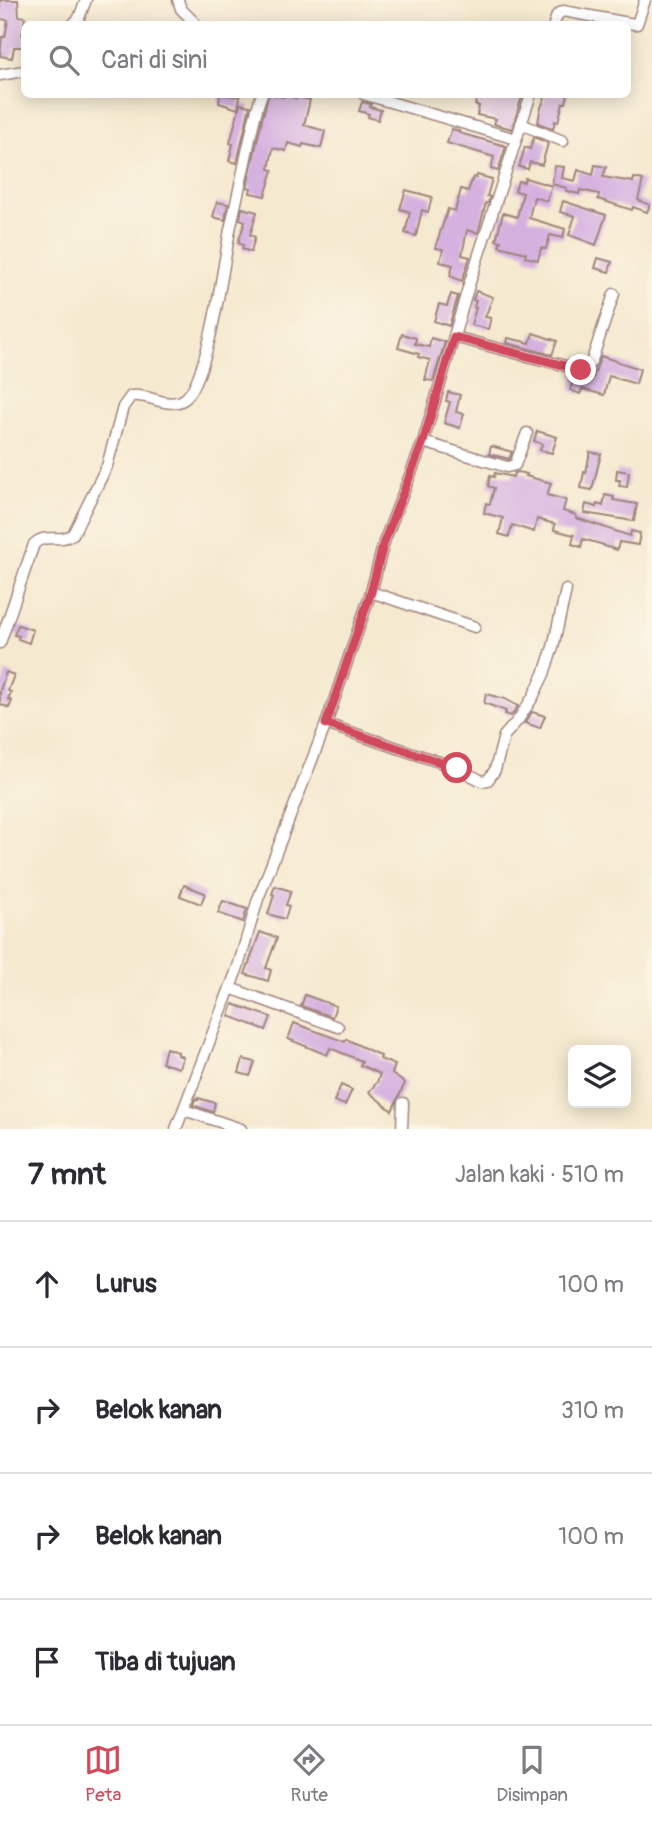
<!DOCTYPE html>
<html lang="id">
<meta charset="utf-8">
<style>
body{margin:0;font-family:Pangolin,sans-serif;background:#f2f2f3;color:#2b2b33}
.controls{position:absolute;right:21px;bottom:21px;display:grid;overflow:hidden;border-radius:10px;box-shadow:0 4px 18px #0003}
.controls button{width:63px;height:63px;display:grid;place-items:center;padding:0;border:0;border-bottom:2px solid #e1e1e2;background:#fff;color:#2b2b33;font:35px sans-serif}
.stop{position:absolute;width:21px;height:21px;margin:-16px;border:5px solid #d1495b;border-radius:50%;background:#fff}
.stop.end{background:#d1495b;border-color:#fff;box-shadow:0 2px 7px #0008}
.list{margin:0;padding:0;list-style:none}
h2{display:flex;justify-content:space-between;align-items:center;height:91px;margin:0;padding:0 28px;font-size:30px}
h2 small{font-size:23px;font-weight:400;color:#7c7c81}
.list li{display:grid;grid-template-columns:46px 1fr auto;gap:21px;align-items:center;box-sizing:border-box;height:126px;padding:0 28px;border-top:2px solid #e1e1e2}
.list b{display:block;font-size:26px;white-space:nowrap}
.list em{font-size:23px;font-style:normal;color:#7c7c81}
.icon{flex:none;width:38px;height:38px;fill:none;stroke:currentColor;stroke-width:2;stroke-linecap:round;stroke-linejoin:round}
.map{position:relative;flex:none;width:652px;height:1129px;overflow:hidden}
.search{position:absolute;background:#fff;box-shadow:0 4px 18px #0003;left:21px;right:21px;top:21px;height:77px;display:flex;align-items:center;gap:18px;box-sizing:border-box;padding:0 24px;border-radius:10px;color:#7c7c81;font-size:26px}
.sheet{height:595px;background:#fff}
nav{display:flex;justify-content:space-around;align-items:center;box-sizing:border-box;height:98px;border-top:2px solid #e1e1e2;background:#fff;font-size:19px;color:#7c7c81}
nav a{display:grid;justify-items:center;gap:4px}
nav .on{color:#d1495b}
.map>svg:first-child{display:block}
.building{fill:#d5b1e0}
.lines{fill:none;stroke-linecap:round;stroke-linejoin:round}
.minor-casing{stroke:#a0847d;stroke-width:13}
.minor{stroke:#fff;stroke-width:10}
.route{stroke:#d1495b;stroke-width:9}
</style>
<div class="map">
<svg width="652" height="1129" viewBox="0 0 652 1129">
<rect width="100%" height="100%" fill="#fcf5e5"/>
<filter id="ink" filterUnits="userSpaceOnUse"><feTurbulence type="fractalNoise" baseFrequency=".0143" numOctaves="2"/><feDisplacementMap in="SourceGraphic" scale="14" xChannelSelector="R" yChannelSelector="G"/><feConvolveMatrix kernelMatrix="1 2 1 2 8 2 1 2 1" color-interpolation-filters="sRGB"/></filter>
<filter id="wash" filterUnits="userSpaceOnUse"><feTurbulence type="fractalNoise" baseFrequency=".00686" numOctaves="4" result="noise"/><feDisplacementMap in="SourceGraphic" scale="28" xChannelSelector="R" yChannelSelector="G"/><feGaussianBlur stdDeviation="1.57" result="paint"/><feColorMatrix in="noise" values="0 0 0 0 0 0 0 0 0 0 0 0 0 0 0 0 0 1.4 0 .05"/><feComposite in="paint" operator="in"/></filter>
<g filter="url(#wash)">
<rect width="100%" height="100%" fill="#f5e9cf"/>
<g id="blocks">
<!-- building -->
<g class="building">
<polygon points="0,0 18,0 19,16 25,17 22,35 24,36 24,47 14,47 12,58 0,56 2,37 5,37 8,20 0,19"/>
<polygon points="220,94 240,97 238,109 219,103"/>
<polygon points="269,94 283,97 284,95 297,99 297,97 310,100 304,125 325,131 321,148 303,144 302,147 288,143 286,151 273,148 269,169 273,170 265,196 250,193 251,188 247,187 262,119"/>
<polygon points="478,94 510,94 522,96 512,129 494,124 496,119 477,115 479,106 475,105"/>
<polygon points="546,94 568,94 566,103 563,103 558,122 555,121 553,129 538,123 540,111"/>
<polygon points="362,102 371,104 370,107 381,110 378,120 368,117 369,114 359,111"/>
<polygon points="240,104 250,106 237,163 229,161 233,144 230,143"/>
<polygon points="452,129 459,131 459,133 506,146 498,171 491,169 494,157 447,143"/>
<polygon points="534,137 548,143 542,165 530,162 528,169 519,167 525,147 530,149"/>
<polygon points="595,165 606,167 603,177 633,182 634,178 643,180 638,200 650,205 647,212 633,207 632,210 598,199 599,194 580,190 579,194 566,191 567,188 552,184 555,166 564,167 562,178 575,181 578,170 593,175"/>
<polygon points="477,175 492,179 487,196 490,197 488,203 486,203 478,233 467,230 462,255 470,257 462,281 450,276 453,265 440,262 443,249 435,248 448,209 455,211 461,189 468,191 473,177 476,178"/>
<polygon points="525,178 552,186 547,201 534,197 529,218 565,229 563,238 550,235 546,249 541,248 538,260 525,257 526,253 499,246 501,241 496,240 503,213 517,217 523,193 515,191 518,181 524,182"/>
<polygon points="406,190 432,197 428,212 422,210 416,236 405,233 410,212 400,209"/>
<polygon points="563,201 606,215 596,245 569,235 575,216 560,212"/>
<polygon points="217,202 228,204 225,220 213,217"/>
<polygon points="242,208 257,212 250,235 255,237 251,252 242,249 243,245 238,243 245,221 240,219"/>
<polygon points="598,258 612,262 609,272 595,268"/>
<polygon points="476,291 493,297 485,317 491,318 488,329 471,325 476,308 474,307 476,301 473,300"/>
<polygon points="451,294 458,296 449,326 434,321 439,304 447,306"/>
<polygon points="533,333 557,341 552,355 507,343 508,338 530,343"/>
<polygon points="402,334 416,338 415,344 429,347 431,338 445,342 433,381 425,380 430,360 418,357 419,354 398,348"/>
<polygon points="601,356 640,369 636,384 609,376 604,395 582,389 580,394 570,390 575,376 587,379 589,376 593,377"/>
<polygon points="448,392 460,395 456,412 464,414 460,428 444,423 450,402 446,401"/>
<polygon points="537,431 557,437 552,453 540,450 542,444 534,441"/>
<polygon points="491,446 512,452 509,459 489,454"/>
<polygon points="590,452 601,454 592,490 581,488 584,472 586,473"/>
<polygon points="617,470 629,472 627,487 619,486 620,480 616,480"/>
<polygon points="518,472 527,474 526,476 551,483 547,495 566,500 563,511 576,515 576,518 630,536 631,531 640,533 638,545 619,542 617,550 604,546 604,545 583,539 581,547 572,544 574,535 554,530 555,524 537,519 534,532 512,525 509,537 499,534 503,518 484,513 486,503 490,504 494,488 488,486 490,476 494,477 495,473 513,477 514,473"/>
<polygon points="605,495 614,497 613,500 637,504 634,521 584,513 586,504 596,507 597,504 603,506"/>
<polygon points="18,625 33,630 29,643 18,639 19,636 14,635"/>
<polygon points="6,672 14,675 8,691 11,692 8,699 12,701 9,708 0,704 0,691"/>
<polygon points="486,694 505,699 518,706 511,716 505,714 506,711 484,703"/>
<polygon points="532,712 545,716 540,728 525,723"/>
<polygon points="184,885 205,893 201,904 180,896"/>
<polygon points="275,886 291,891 286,905 289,906 285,919 268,914 274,895 272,894"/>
<polygon points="223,901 247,909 243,922 218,913"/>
<polygon points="260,932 277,938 266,968 271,970 268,981 245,974"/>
<polygon points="305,995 336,1006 332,1017 301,1006"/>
<polygon points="233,1004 271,1017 266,1030 229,1016"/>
<polygon points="294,1023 345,1042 346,1039 381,1056 380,1059 395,1065 392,1074 405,1083 392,1111 369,1092 377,1082 380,1074 360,1065 362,1061 330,1048 327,1055 288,1039"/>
<polygon points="166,1048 178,1052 178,1055 183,1057 179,1068 162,1063"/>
<polygon points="243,1059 255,1062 250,1076 239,1073"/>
<polygon points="341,1085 352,1090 345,1105 334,1101"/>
<polygon points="198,1098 215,1103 213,1112 193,1105 195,1099 198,1100"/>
</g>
</g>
</g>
<g filter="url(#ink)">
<use href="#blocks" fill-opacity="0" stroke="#a0847d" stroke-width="2"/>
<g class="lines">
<defs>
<g id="minor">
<polyline points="178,0 181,9 196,24"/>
<polyline points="73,24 79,18 86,0"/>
<polyline points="554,24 557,15 563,11 634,24 637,24 645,0"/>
<polyline points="0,75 24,71"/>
<polyline points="363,94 516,139"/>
<polyline points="521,124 563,141"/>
<polyline points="454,337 581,370 585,370 592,360 614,294"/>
<polyline points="423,442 507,467 515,465 527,433"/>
<polyline points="371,592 475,627"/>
<path d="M0 643 34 544C47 532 58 544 73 534L107 466 123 407 131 396C148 393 167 409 183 400 208 386 224 260 230 230 235 206 241 182 246 157 251 136 254 114 262 94"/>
<polyline points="326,724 457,768 482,781 488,780 495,770 504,736 518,720 533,697 544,674 553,647 566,590"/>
<polyline points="230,988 338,1027"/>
<polyline points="184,1110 241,1129"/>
<polyline points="176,1129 238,967 258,899 326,724 371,592 384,542 423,442 469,285 531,94"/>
<polyline points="402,1129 403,1103"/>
</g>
</defs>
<!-- minor casing -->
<use href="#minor" class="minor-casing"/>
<!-- minor -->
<use href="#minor" class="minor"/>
</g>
</g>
<g class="lines" filter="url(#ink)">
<!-- route -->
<polyline class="route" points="457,768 326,724 371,592 384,542 423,442 454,337 581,370"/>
</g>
</svg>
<div class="controls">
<button><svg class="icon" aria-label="layers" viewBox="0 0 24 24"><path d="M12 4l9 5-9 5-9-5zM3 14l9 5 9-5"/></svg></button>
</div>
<div class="stop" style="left:457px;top:768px"></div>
<div class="stop end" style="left:581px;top:370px"></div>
<div class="search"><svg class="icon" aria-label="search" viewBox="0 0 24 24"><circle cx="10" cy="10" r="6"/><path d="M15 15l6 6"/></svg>Cari di sini</div>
</div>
<section class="sheet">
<h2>7 mnt<small>Jalan kaki · 510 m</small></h2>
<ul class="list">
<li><svg class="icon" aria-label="ahead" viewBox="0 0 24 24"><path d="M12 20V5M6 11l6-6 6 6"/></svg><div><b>Lurus</b></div><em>100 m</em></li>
<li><svg class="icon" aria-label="right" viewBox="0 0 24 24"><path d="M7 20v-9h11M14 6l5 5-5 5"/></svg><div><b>Belok kanan</b></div><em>310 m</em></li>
<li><svg class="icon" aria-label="right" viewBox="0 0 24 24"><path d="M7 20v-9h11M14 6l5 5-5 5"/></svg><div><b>Belok kanan</b></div><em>100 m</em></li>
<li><svg class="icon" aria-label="arrive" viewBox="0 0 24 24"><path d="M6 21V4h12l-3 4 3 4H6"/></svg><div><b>Tiba di tujuan</b></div></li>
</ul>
</section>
<nav>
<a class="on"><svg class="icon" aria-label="map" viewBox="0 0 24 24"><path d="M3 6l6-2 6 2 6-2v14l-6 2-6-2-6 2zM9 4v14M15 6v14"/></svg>Peta</a>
<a><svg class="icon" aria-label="directions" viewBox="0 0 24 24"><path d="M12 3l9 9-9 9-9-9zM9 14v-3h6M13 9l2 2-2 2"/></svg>Rute</a>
<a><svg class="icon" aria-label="saved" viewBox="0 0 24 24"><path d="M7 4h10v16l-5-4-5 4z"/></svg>Disimpan</a>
</nav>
